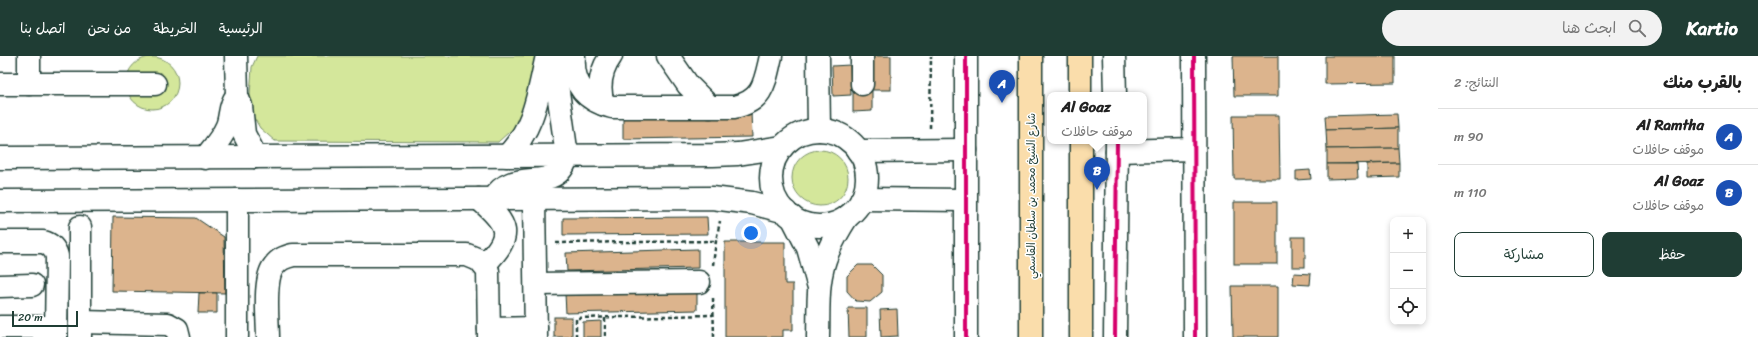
<!DOCTYPE html>
<html lang="ar">
<meta charset="utf-8">
<style>
body{margin:0;font-family:Sriracha,"Playpen Sans Arabic",sans-serif;background:#f2f2f2;color:#222;direction:rtl}
.controls{position:absolute;right:12px;bottom:12px;display:grid;overflow:hidden;border-radius:8px;box-shadow:0 2px 6px #0003}
.controls button{width:36px;height:36px;display:grid;place-items:center;padding:0;border:0;border-bottom:1px solid #e0e0e0;background:#fff;color:#222;font:20px sans-serif}
.scale{position:absolute;left:12px;bottom:10px;width:66px;box-sizing:border-box;padding-left:4px;border:2px solid #1f3d34;border-top:0;font-size:11px;line-height:14px;white-space:nowrap;color:#1f3d34;-webkit-text-stroke:3px #fff;paint-order:stroke}
.you{position:absolute;left:751px;top:177px;width:14px;height:14px;margin:-10px;border:3px solid #fff;border-radius:50%;background:#1a73e8;box-shadow:0 0 0 6px #1a73e833}
.badge{display:grid;place-items:center;width:26px;height:26px;border-radius:50%;background:#1f3d34;color:#fff;font-size:13px;font-weight:700}
.pin{position:absolute;translate:-50% -33px;filter:drop-shadow(0 1px 2px #0008)}
.pin::after{content:'';position:absolute;top:21px;width:14px;height:12px;background:inherit;clip-path:polygon(0 0,100% 0,50% 100%)}
.popup{position:absolute;left:1047px;top:36px;width:100px;height:52px;box-sizing:border-box;display:grid;place-content:center;border-radius:8px;background:#fff;filter:drop-shadow(0 1px 3px #0005);font-size:13px;white-space:nowrap;color:#767676}
.popup b{font-size:15px;color:#222}
.popup::after{content:'';position:absolute;left:50%;top:100%;margin-left:-8px;border:8px solid transparent;border-top-color:#fff}
.list{margin:0;padding:0;list-style:none}
h2{display:flex;justify-content:space-between;align-items:center;height:52px;margin:0;padding:0 16px;font-size:17px}
h2 small{font-size:13px;font-weight:400;color:#767676}
.list li{display:grid;grid-template-columns:26px 1fr auto;gap:12px;align-items:center;box-sizing:border-box;height:56px;padding:0 16px;border-top:1px solid #e0e0e0}
.list b{display:block;font-size:15px;white-space:nowrap}
.list p{margin:0;font-size:13px;white-space:nowrap;color:#767676}
.list em{font-size:13px;font-style:normal;color:#767676}
.actions{display:flex;gap:8px;padding:12px 16px}
.actions a{flex:1;padding:9px 0;border:1px solid #1f3d34;border-radius:8px;text-align:center;font-size:14px;color:#1f3d34}
.actions .main{background:#1f3d34;color:#fff}
.icon{flex:none;width:22px;height:22px;fill:none;stroke:currentColor;stroke-width:2;stroke-linecap:round;stroke-linejoin:round}
.map{position:relative;flex:none;width:1438px;height:281px;overflow:hidden;direction:ltr}
header{display:flex;align-items:center;gap:24px;box-sizing:border-box;height:56px;padding:0 20px;background:#1f3d34;color:#fff}
header strong{font-size:19px}
nav{display:flex;gap:22px;margin-inline-start:auto;font-size:14px}
.search{width:280px;height:36px;background:#f2f2f2;display:flex;align-items:center;gap:10px;box-sizing:border-box;padding:0 14px;border-radius:22px;color:#767676;font-size:15px}
main{display:flex}
aside{flex:1;background:#fff}
.map>svg:first-child{display:block}
.green{fill:#d4e79b;stroke:#7a9268}
.building{fill:#dcb48d;stroke:#1f3d34}
.lines{fill:none;stroke-linecap:round;stroke-linejoin:round}
.minor-casing{stroke:#1f3d34;stroke-width:25}
.major-casing{stroke:#1f3d34;stroke-width:25}
.path{stroke:#1f3d34;stroke-width:2.5;stroke-dasharray:4 3;stroke-linecap:butt}
.minor{stroke:#fff;stroke-width:22}
.major{stroke:#faddab;stroke-width:22}
.cycleway-casing{stroke:#fff;stroke-width:6}
.cycleway{stroke:#d6006c;stroke-width:4}
.labels{text-anchor:middle;dominant-baseline:central;stroke-width:3;stroke-linejoin:round;paint-order:stroke}
.street-label{font-size:11px;fill:#1f3d34;stroke:#fff}
</style>
<header>
<strong>Kartio</strong>
<div class="search"><svg class="icon" aria-label="search" viewBox="0 0 24 24"><circle cx="10" cy="10" r="6"/><path d="M15 15l6 6"/></svg>ابحث هنا</div>
<nav><a>الرئيسية</a><a>الخريطة</a><a>من نحن</a><a>اتصل بنا</a></nav>
</header>
<main>
<aside>
<h2>بالقرب منك<small>النتائج: 2</small></h2>
<ul class="list">
<li><span class="badge" style="background:#1a4fb4">A</span><div><b>Al Ramtha</b><p>موقف حافلات</p></div><em>90 m</em></li>
<li><span class="badge" style="background:#1a4fb4">B</span><div><b>Al Goaz</b><p>موقف حافلات</p></div><em>110 m</em></li>
</ul>
<div class="actions"><a class="main">حفظ</a><a>مشاركة</a></div>
</aside>
<div class="map">
<svg width="1438" height="281" viewBox="0 0 1438 281">
<rect width="100%" height="100%" fill="#fff"/>
<filter id="ink" filterUnits="userSpaceOnUse"><feTurbulence type="fractalNoise" baseFrequency=".025" numOctaves="2"/><feDisplacementMap in="SourceGraphic" scale="8" xChannelSelector="R" yChannelSelector="G"/><feConvolveMatrix kernelMatrix="1 2 1 2 8 2 1 2 1" color-interpolation-filters="sRGB"/></filter>
<g filter="url(#ink)">
<!-- green -->
<g class="green">
<polygon points="257,0 535,0 535,12 519,67 498,86 275,85 260,72 249,53 252,11"/>
<circle cx="152" cy="27" r="26"/>
<circle cx="820" cy="122" r="28"/>
</g>
<!-- building -->
<g class="building">
<rect x="871" y="0" width="20" height="34"/>
<polygon points="1233,0 1278,0 1278,40 1234,40"/>
<polygon points="1325,0 1395,0 1395,27 1325,28"/>
<polygon points="850,9 851,39 833,40 832,10"/>
<polygon points="853,35 872,35 872,55 853,56"/>
<polygon points="751,57 752,81 623,83 623,59"/>
<polygon points="1397,58 1398,72 1326,74 1325,60"/>
<polygon points="1233,59 1279,59 1280,123 1234,123"/>
<polygon points="1398,72 1398,92 1327,93 1326,74"/>
<polygon points="1398,92 1399,107 1327,108 1327,93"/>
<polygon points="1399,107 1399,121 1367,122 1367,108"/>
<polygon points="1327,108 1357,108 1358,122 1327,123"/>
<polygon points="1310,114 1311,123 1296,124 1296,115"/>
<rect x="1234" y="146" width="43" height="62"/>
<polygon points="113,161 196,162 224,181 225,237 112,235"/>
<polygon points="707,161 708,178 563,179 563,162"/>
<rect x="1292" y="181" width="13" height="30"/>
<polygon points="725,186 785,186 785,228 793,228 793,274 783,274 783,281 725,281"/>
<polygon points="698,193 698,212 567,215 566,197"/>
<polygon points="858,209 872,209 882,219 882,236 870,246 856,245 847,235 847,220"/>
<polygon points="1294,217 1311,218 1310,229 1293,228"/>
<polygon points="1232,230 1278,230 1278,281 1233,281"/>
<polygon points="697,236 697,254 566,257 565,238"/>
<polygon points="199,237 217,237 217,257 198,257"/>
<polygon points="848,252 867,252 867,281 849,281"/>
<polygon points="897,253 898,280 881,281 880,254"/>
<rect x="554" y="261" width="18" height="20"/>
<polygon points="601,265 601,281 583,281 583,266"/>
</g>
<g class="lines">
<defs>
<g id="minor">
<polyline points="29,0 29,28"/>
<polyline points="236,0 237,40 241,50 244,78 256,101"/>
<path d="M574 0C572 28 585 44 612 51H734C764 45 765 25 771 0"/>
<polyline points="668,0 688,29 710,51"/>
<polyline points="818,0 819,74"/>
<polyline points="862,0 862,28"/>
<polyline points="966,0 966,281"/>
<polyline points="1114,0 1115,39"/>
<polyline points="1194,0 1195,281"/>
<polyline points="0,28 155,28"/>
<path d="M603 48C598 31 600 15 611 0"/>
<circle cx="819" cy="122" r="48"/>
<polyline points="858,95 966,94"/>
<polyline points="1117,95 1194,93"/>
<path d="M507 100C535 71 538 38 547 0"/>
<polyline points="0,102 713,99 738,98 782,91"/>
<path d="M205 102C213 92 222 82 227 70 231 60 229 50 236 41"/>
<path d="M479 143C509 169 514 179 484 209"/>
<path d="M493 143C513 108 558 141 567 100L553 0"/>
<polyline points="534,143 536,281"/>
<polyline points="862,143 965,144"/>
<polyline points="237,144 237,281"/>
<polyline points="0,145 712,142 752,147 786,156"/>
<polyline points="792,161 808,192 818,228"/>
<path d="M0 186H43C51 188 55 193 57 200L56 281"/>
<polyline points="536,228 699,226"/>
<polyline points="0,230 32,229"/>
<polyline points="80,266 168,268 177,273 179,281"/>
<polyline points="0,271 56,271"/>
<polyline points="489,273 536,272"/>
<polyline points="80,281 80,171"/>
<path d="M268 281C268 264 263 223 274 210 279 203 285 201 293 199H467L479 204 488 215 489 281"/>
<path d="M818 281C819 252 816 223 828 196 833 184 840 172 847 161"/>
<polyline points="1115,281 1117,85"/>
</g>
<g id="major">
<polyline points="1080,0 1080,39"/>
<polyline points="1081,85 1081,281"/>
<polyline points="1031,281 1031,0"/>
</g>
</defs>
<!-- minor casing -->
<use href="#minor" class="minor-casing"/>
<!-- major casing -->
<use href="#major" class="major-casing"/>
<!-- path -->
<g class="path">
<polyline points="930,72 931,0"/>
<polyline points="556,187 716,185"/>
<polyline points="713,209 716,185 720,165"/>
<polyline points="713,242 714,281"/>
<polyline points="605,262 605,281"/>
<polyline points="576,281 576,262 713,259"/>
</g>
<!-- minor -->
<use href="#minor" class="minor"/>
<!-- major -->
<use href="#major" class="major"/>
<defs>
<g id="cycleway">
<polyline points="966,0 966,281"/>
<polyline points="1194,0 1195,281"/>
<polyline points="1115,281 1117,85"/>
</g>
</defs>
<!-- cycleway casing -->
<use href="#cycleway" class="cycleway-casing"/>
<!-- cycleway -->
<use href="#cycleway" class="cycleway"/>
</g>
</g>
<g class="labels">
<!-- street labels -->
<g class="street-label">
<text transform="translate(1031 140) rotate(-90)">شارع الشيخ محمد بن سلطان القاسمي</text>
</g>
</g>
</svg>
<div class="controls">
<button>+</button>
<button>−</button>
<button><svg class="icon" aria-label="locate" viewBox="0 0 24 24"><circle cx="12" cy="12" r="6"/><path d="M12 2v4M12 18v4M2 12h4M18 12h4"/></svg></button>
</div>
<div class="scale">20 m</div>
<div class="you"></div>
<div class="pin badge" style="left:1002px;top:47px;background:#1a4fb4">A</div>
<div class="pin badge" style="left:1097px;top:134px;background:#1a4fb4">B</div>
<div class="popup"><b>Al Goaz</b>موقف حافلات</div>
</div>
</main>
